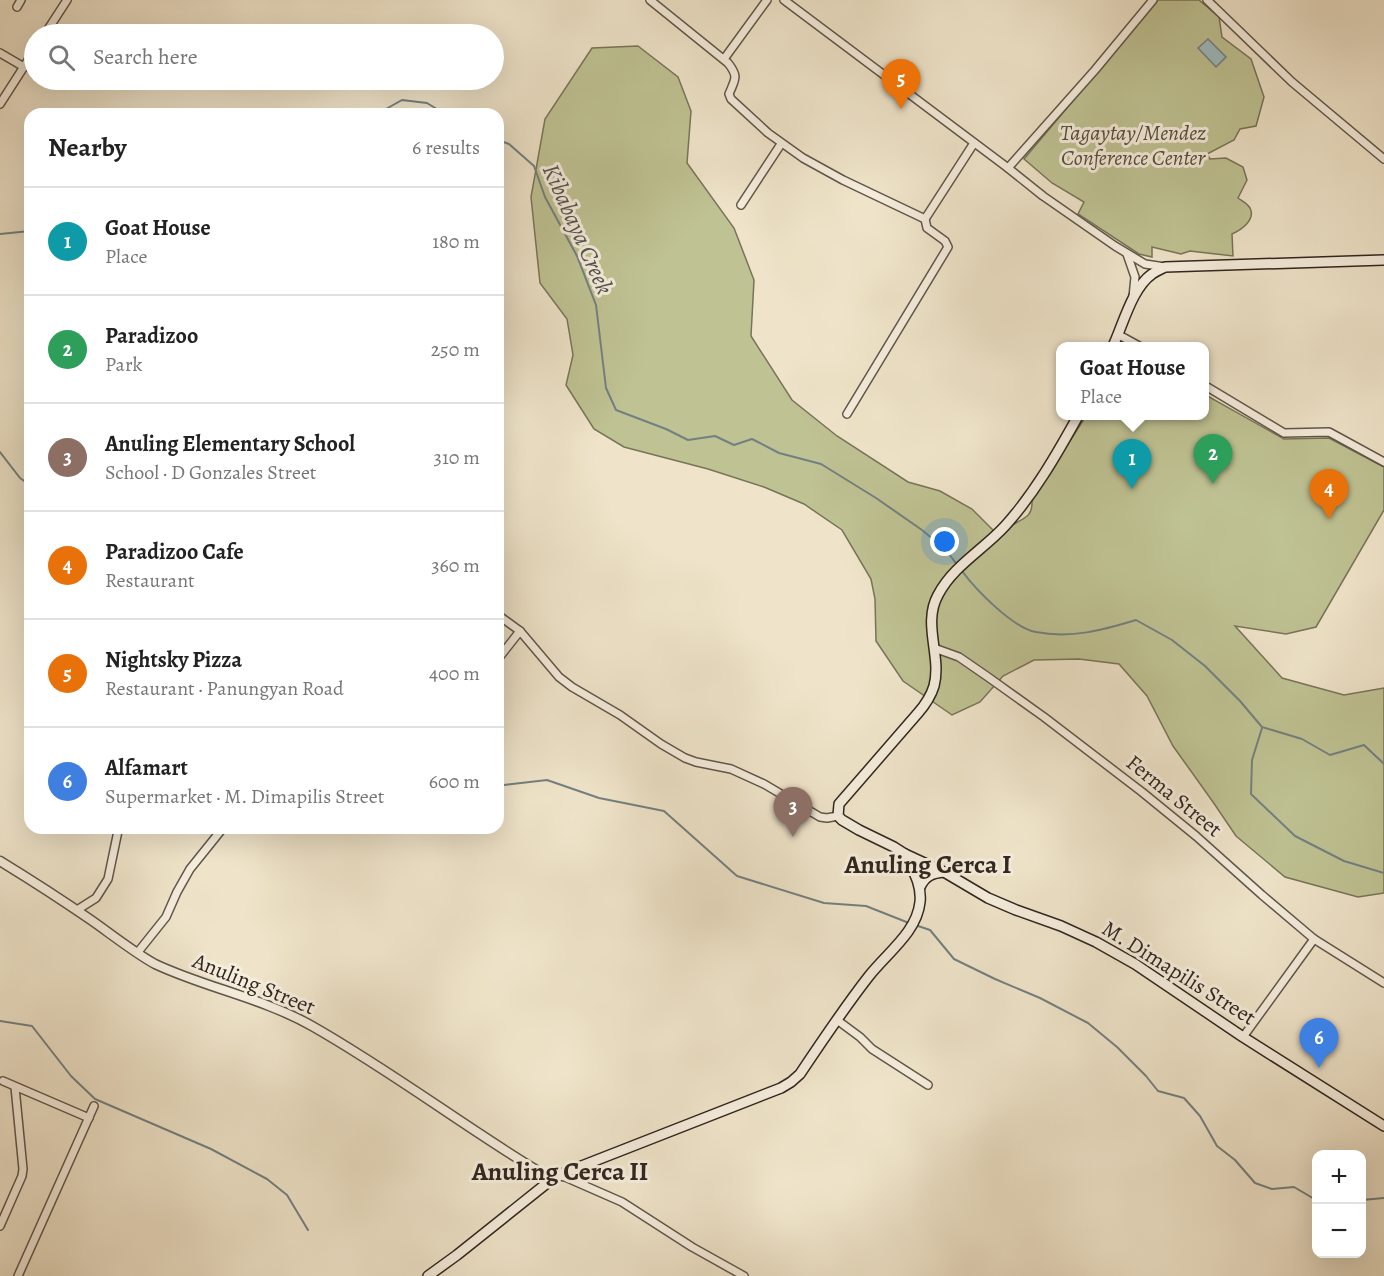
<!DOCTYPE html>
<meta charset="utf-8">
<style>
body{margin:0;font-family:Alegreya,serif;background:#f2f2f2;color:#222}
.controls{position:absolute;right:18px;bottom:18px;display:grid;overflow:hidden;border-radius:12px;box-shadow:0 6px 24px #0002}
.controls button{width:54px;height:54px;display:grid;place-items:center;padding:0;border:0;border-bottom:2px solid #e0e0e0;background:#fff;color:#222;font:30px sans-serif}
.you{position:absolute;left:945px;top:542px;width:21px;height:21px;margin:-15px;border:4px solid #fff;border-radius:50%;background:#1a73e8;box-shadow:0 0 0 9px #1a73e833}
.badge{display:grid;place-items:center;width:39px;height:39px;border-radius:50%;background:#8f2418;color:#fff;font-size:20px;font-weight:700}
.pin{position:absolute;translate:-50% -50px;filter:drop-shadow(0 2px 3px #0008)}
.pin::after{content:'';position:absolute;top:32px;width:21px;height:18px;background:inherit;clip-path:polygon(0 0,100% 0,50% 100%)}
.popup{position:absolute;left:1056px;top:342px;width:153px;height:78px;box-sizing:border-box;display:grid;place-content:center;border-radius:12px;background:#fff;filter:drop-shadow(0 2px 4px #0005);font-size:20px;white-space:nowrap;color:#767676}
.popup b{font-size:22px;color:#222}
.popup::after{content:'';position:absolute;left:50%;top:100%;margin-left:-12px;border:12px solid transparent;border-top-color:#fff}
.list{margin:0;padding:0;list-style:none}
h2{display:flex;justify-content:space-between;align-items:center;height:78px;margin:0;padding:0 24px;font-size:26px}
h2 small{font-size:20px;font-weight:400;color:#767676}
.list li{display:grid;grid-template-columns:39px 1fr auto;gap:18px;align-items:center;box-sizing:border-box;height:108px;padding:0 24px;border-top:2px solid #e0e0e0}
.list b{display:block;font-size:22px;white-space:nowrap}
.list p{margin:0;font-size:20px;white-space:nowrap;color:#767676}
.list em{font-size:20px;font-style:normal;color:#767676}
.icon{flex:none;width:33px;height:33px;fill:none;stroke:currentColor;stroke-width:2;stroke-linecap:round;stroke-linejoin:round}
.map{position:relative;flex:none;width:1384px;height:1276px;overflow:hidden}
.search{position:absolute;background:#fff;box-shadow:0 6px 24px #0002;left:24px;top:24px;width:480px;height:66px;display:flex;align-items:center;gap:15px;box-sizing:border-box;padding:0 21px;border-radius:33px;color:#767676;font-size:22px}
.panel{position:absolute;background:#fff;box-shadow:0 6px 24px #0002;left:24px;top:108px;width:480px;height:726px;border-radius:18px}
.map>svg:first-child{display:block}
.green{fill:#bfc293;stroke:#787459;stroke-width:1.5}
.water{fill:#9fbcc2;stroke:#738081;stroke-width:1.5}
.lines{fill:none;stroke-linecap:round;stroke-linejoin:round}
.stream{stroke:#738081;stroke-width:2}
.minor-casing{stroke:#60564a;stroke-width:10}
.tertiary-casing{stroke:#60564a;stroke-width:11}
.secondary-casing{stroke:#31261f;stroke-width:12}
.minor{stroke:#f5eddd;stroke-width:7}
.tertiary{stroke:#f5eddd;stroke-width:8}
.secondary{stroke:#f5eddd;stroke-width:9}
.labels{text-anchor:middle;dominant-baseline:central;stroke-width:6;stroke-linejoin:round;paint-order:stroke}
.park-label{font-size:22px;font-style:italic;fill:#544d3c;stroke:#f5eddd}
.street-label{font-size:22px;fill:#31261f;stroke:#f5eddd}
.water-label{font-size:24px;font-style:italic;fill:#525350;stroke:#f5eddd}
.quarter-label{font-size:26px;font-weight:bold;fill:#31261f;stroke:#f5eddd}
</style>
<div class="map">
<svg width="1384" height="1276" viewBox="0 0 1384 1276">
<rect width="100%" height="100%" fill="#efe4ca"/>
<filter id="stains"><feTurbulence type="fractalNoise" baseFrequency=".00333" numOctaves="4"/><feColorMatrix values="0 0 0 0 .2 0 0 0 0 .09 0 0 0 0 .02 0 0 0 .5 -.17"/></filter>
<radialGradient id="worn" r=".72"><stop offset=".6" stop-color="#630" stop-opacity="0"/><stop offset="1" stop-color="#630" stop-opacity=".3"/></radialGradient>
<!-- green -->
<g class="green">
<path d="M1158 0H1199L1219 17 1222 37 1251 59 1264 97 1256 126 1240 129 1234 140 1207 154 1210 159 1226 158 1243 167 1247 180 1238 198C1242 201 1247 203 1250 208 1256 220 1241 230 1232 234L1233 256 1190 251 1181 254 1152 247V257L1139 254 1078 214 1084 202 1052 183 1024 159Z"/>
<path d="M638 46 678 77 691 111 687 163 734 228 754 280 751 336 792 400 837 436 908 482 940 491 972 509 1000 537C1004 534 1007 529 1011 526 1022 518 1033 519 1032 500L1086 416H1204V394L1284 439 1329 438 1384 467V510L1316 627 1286 634 1235 626 1282 678 1344 695 1384 688V893L1358 897 1285 877 1236 836 1213 802 1173 746 1147 696 1119 664 1079 659 1034 660 1003 676 980 702 952 715 903 681 876 641 875 599 871 579 842 530 804 504 764 487 708 469 624 447 594 429 566 385 573 355 567 319 540 283 531 197 545 119 592 48Z"/>
</g>
<!-- water -->
<polygon class="water" points="1208,39 1226,57 1216,67 1198,48"/>
<g class="lines">
<!-- stream -->
<g class="stream">
<polyline points="377,114 402,100 427,103 445,114"/>
<polyline points="498,140 509,144 534,166 545,197 577,256 596,305 606,388 616,410 666,429 688,440 715,436 734,445 752,439 779,453 821,464 876,498 922,530 946,550 958,566"/>
<polyline points="0,234 30,231"/>
<polyline points="0,452 20,478 30,485"/>
<path d="M962 571C976 590 1013 628 1036 632 1071 639 1103 630 1136 620L1172 640 1205 666 1240 701 1262 727 1302 739 1330 755 1364 745 1384 764"/>
<polyline points="1262,728 1252,760 1251,794 1295,836 1344,861 1384,873"/>
<polyline points="498,787 504,785 547,780 599,798 664,811 737,876 824,903 866,906 909,923"/>
<polyline points="915,925 930,930 954,959 995,979 1040,998 1088,1023 1117,1047 1146,1076 1158,1091 1184,1098 1200,1116 1217,1146 1235,1160 1255,1183 1272,1189 1294,1187 1316,1200"/>
<polyline points="0,1021 32,1026 71,1076 95,1099 211,1149 267,1179 287,1195 308,1230"/>
<polyline points="1362,1200 1384,1198"/>
</g>
<defs>
<g id="minor">
<path d="M650 0 728 63C739 77 735 79 729 94L731 99 768 133 803 158 843 180 925 219 974 143"/>
<polyline points="784,0 1008,168 1043,196 1115,246 1145,264 1165,267"/>
<polyline points="1207,0 1292,82 1384,159"/>
<polyline points="17,7 21,0"/>
<polyline points="45,34 67,0"/>
<polyline points="0,53 24,67"/>
<polyline points="724,59 767,0"/>
<polyline points="0,104 34,51"/>
<polyline points="1008,168 1095,70 1153,0"/>
<polyline points="741,205 781,144"/>
<polyline points="1127,254 1135,277 1133,297"/>
<polyline points="1119,335 1139,346"/>
<polyline points="1204,385 1284,433 1329,432 1384,462"/>
<polyline points="847,414 948,247 945,241 927,228 925,219"/>
<polyline points="498,615 520,631 559,677 572,687 620,715 661,744 685,758 696,762 731,769 764,784 820,817 827,818 838,816"/>
<polyline points="934,648 959,657 988,677 1044,717 1142,792 1196,836 1262,895 1314,939 1384,983"/>
<polyline points="498,659 520,631"/>
<polyline points="77,910 96,898 108,879 118,831"/>
<polyline points="138,952 166,917 177,892 190,869 223,828"/>
<polyline points="837,1020 860,1037 872,1049 928,1085"/>
<polyline points="1243,1037 1314,939"/>
<polyline points="3,1081 89,1118"/>
<polyline points="559,1176 565,1177 622,1202 692,1247 744,1276"/>
<polyline points="0,1226 22,1176 23,1169 15,1087"/>
<polyline points="18,1276 94,1106"/>
</g>
<path id="tertiary" d="M0 861C31 880 62 900 91 920 111 934 135 953 155 964 206 988 263 998 312 1026 388 1069 458 1122 533 1168L544 1175 556 1176"/>
<g id="secondary">
<path d="M1113 346C1123 325 1132 288 1152 274 1156 271 1161 269 1165 267L1384 260"/>
<path d="M1078 416C1057 454 1034 494 1005 526 983 550 953 566 938 595 922 624 942 656 934 686 931 696 925 705 918 713L839 804 838 816 842 820 859 830 894 847 905 854 944 872 988 898 1016 910 1061 926 1096 942 1135 964 1243 1037 1384 1126"/>
<path d="M920 887C925 876 932 873 944 872"/>
<path d="M428 1276 457 1255 556 1176 781 1088 791 1082 800 1074C822 1041 844 1008 869 976 887 953 917 932 920 902 922 884 912 869 905 854"/>
</g>
</defs>
<!-- minor casing -->
<use href="#minor" class="minor-casing"/>
<!-- tertiary casing -->
<use href="#tertiary" class="tertiary-casing"/>
<!-- secondary casing -->
<use href="#secondary" class="secondary-casing"/>
<!-- minor -->
<use href="#minor" class="minor"/>
<!-- tertiary -->
<use href="#tertiary" class="tertiary"/>
<!-- secondary -->
<use href="#secondary" class="secondary"/>
</g>
<g class="labels">
<!-- park labels -->
<g class="park-label">
<text x="1133" y="133">Tagaytay/Mendez<tspan x="1133" dy="25">Conference Center</tspan></text>
</g>
<!-- street labels -->
<g class="street-label">
<text transform="translate(1174 796) rotate(39)">Ferma Street</text>
<text transform="translate(1179 973) rotate(32)">M. Dimapilis Street</text>
<text transform="translate(254 984) rotate(22)">Anuling Street</text>
</g>
<!-- water labels -->
<g class="water-label">
<text transform="translate(578 229) rotate(66)">Kibabaya Creek</text>
</g>
<!-- quarter labels -->
<g class="quarter-label">
<text x="928" y="864">Anuling Cerca I</text>
<text x="560" y="1171">Anuling Cerca II</text>
</g>
</g>
<rect width="100%" height="100%" filter="url(#stains)"/>
<rect width="100%" height="100%" fill="url(#worn)"/>
</svg>
<div class="controls">
<button>+</button>
<button>−</button>
</div>
<div class="you"></div>
<div class="pin badge" style="left:1132px;top:489px;background:#0f9aa8">1</div>
<div class="popup"><b>Goat House</b>Place</div>
<div class="pin badge" style="left:1213px;top:484px;background:#2e9e5b">2</div>
<div class="pin badge" style="left:793px;top:837px;background:#8d6e63">3</div>
<div class="pin badge" style="left:1329px;top:519px;background:#e8710a">4</div>
<div class="pin badge" style="left:901px;top:109px;background:#e8710a">5</div>
<div class="pin badge" style="left:1319px;top:1068px;background:#3f7fe0">6</div>
<div class="search"><svg class="icon" aria-label="search" viewBox="0 0 24 24"><circle cx="10" cy="10" r="6"/><path d="M15 15l6 6"/></svg>Search here</div>
<section class="panel">
<h2>Nearby<small>6 results</small></h2>
<ul class="list">
<li><span class="badge" style="background:#0f9aa8">1</span><div><b>Goat House</b><p>Place</p></div><em>180 m</em></li>
<li><span class="badge" style="background:#2e9e5b">2</span><div><b>Paradizoo</b><p>Park</p></div><em>250 m</em></li>
<li><span class="badge" style="background:#8d6e63">3</span><div><b>Anuling Elementary School</b><p>School · D Gonzales Street</p></div><em>310 m</em></li>
<li><span class="badge" style="background:#e8710a">4</span><div><b>Paradizoo Cafe</b><p>Restaurant</p></div><em>360 m</em></li>
<li><span class="badge" style="background:#e8710a">5</span><div><b>Nightsky Pizza</b><p>Restaurant · Panungyan Road</p></div><em>400 m</em></li>
<li><span class="badge" style="background:#3f7fe0">6</span><div><b>Alfamart</b><p>Supermarket · M. Dimapilis Street</p></div><em>600 m</em></li>
</ul>
</section>
</div>
